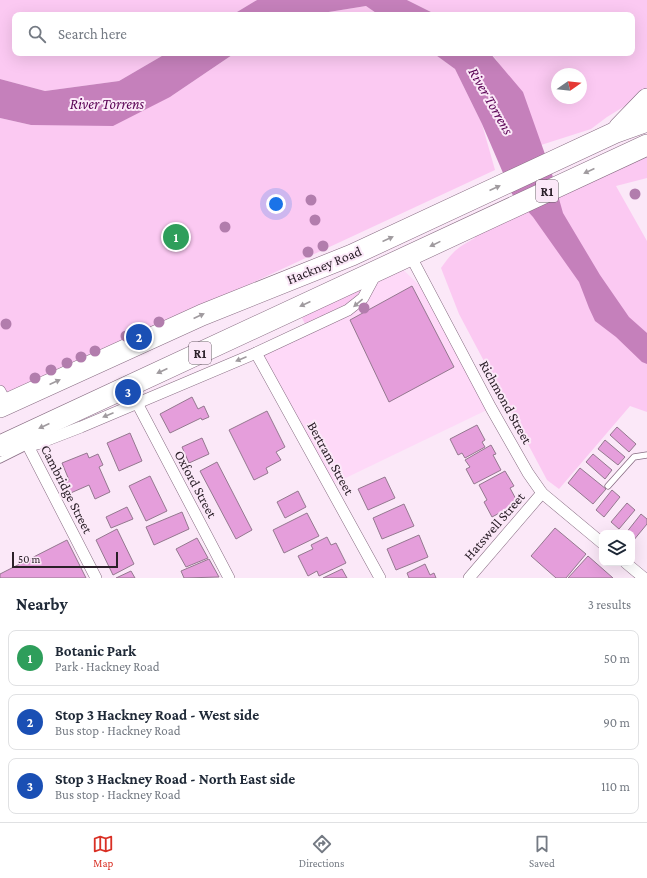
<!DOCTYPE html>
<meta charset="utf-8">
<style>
body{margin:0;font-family:"Crimson Pro",serif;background:#f2f2f3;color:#1f2937}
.controls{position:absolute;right:12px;bottom:12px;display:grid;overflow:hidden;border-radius:8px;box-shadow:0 4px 16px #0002}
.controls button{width:36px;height:36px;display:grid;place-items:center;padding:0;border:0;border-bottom:1px solid #e0e1e3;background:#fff;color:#1f2937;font:20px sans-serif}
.compass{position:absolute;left:551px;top:68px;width:36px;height:36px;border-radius:50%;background:#fff;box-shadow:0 4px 16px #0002;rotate:76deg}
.scale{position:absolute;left:12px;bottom:10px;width:106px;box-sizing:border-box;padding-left:4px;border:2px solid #2b2029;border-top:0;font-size:11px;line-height:14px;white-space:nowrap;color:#2b2029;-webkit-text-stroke:3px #fbe8f8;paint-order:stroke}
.you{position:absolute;left:276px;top:204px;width:14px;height:14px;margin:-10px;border:3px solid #fff;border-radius:50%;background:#1a73e8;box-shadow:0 0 0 6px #1a73e833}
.badge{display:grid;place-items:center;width:26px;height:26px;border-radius:50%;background:#d93025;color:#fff;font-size:13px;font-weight:700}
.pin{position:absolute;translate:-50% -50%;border:2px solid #fff;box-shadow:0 1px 4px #0006}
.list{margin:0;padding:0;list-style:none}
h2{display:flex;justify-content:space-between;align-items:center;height:52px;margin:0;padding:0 16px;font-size:17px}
h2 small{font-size:13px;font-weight:400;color:#747a83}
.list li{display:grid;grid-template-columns:26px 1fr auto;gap:12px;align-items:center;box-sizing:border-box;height:56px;margin:0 8px 8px;padding:0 8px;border:1px solid #e0e1e3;border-radius:8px}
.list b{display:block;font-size:15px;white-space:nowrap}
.list p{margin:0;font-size:13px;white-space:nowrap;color:#747a83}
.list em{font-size:13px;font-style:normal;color:#747a83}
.icon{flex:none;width:22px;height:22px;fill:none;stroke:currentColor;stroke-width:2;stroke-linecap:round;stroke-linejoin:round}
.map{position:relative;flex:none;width:647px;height:578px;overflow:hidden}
.search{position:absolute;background:#fff;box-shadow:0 4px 16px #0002;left:12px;right:12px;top:12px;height:44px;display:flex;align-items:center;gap:10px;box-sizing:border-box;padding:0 14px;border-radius:8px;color:#747a83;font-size:15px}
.sheet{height:244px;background:#fff}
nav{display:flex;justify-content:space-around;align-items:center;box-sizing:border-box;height:56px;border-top:1px solid #e0e1e3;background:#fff;font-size:11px;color:#747a83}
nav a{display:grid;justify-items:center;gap:2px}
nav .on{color:#d93025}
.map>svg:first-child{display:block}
.built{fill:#fed9f8}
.green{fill:#fbc9f2;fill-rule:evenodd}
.water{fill:#c580bb}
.building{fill:#e59edb;stroke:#94788f}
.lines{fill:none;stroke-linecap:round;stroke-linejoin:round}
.lane-casing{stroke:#876c82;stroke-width:7}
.street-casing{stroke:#876c82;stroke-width:12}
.highway-casing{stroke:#876c82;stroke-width:22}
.lane{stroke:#fff;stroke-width:5.5}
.street{stroke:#fff;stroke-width:11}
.highway{stroke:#fff;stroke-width:21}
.tree{fill:#b27dad}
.oneway{fill:#a09b9f}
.labels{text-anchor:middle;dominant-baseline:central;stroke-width:4;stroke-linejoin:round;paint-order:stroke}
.shield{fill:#fbe8f8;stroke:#695c67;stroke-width:1}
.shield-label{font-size:13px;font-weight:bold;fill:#2b2029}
.street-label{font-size:14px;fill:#2b2029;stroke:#fbe8f8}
.water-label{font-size:15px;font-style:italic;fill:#590153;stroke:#fbe8f8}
</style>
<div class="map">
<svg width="647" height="578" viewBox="0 0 647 578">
<rect width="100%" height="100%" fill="#fbe8f8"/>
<!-- built -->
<polygon class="built" points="395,262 420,286 491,408 329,486 256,353 348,310"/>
<!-- green -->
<g class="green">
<polygon points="0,0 257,0 232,15 15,15 15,53 167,53 119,81 45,91 0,79"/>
<path d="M407 0H647V88L638 98 607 117 591 129 541 145 496 59 490 53H632V15H437ZM557 74H581V98H557Z"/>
<polygon points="366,6 379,15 310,15"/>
<polygon points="235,53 433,53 455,69 482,124 495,170 209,303 0,399 0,118 31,125 170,97"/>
<path d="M647 155V178L616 186 647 241V412L630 406 559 489 547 480 459 314 441 268C453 251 457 248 475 238L470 227Z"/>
<polygon points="362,289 355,298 349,303 305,324 302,318 320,307"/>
</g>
<!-- water -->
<g class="water">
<polygon points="257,0 407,0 437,15 379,15 366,6 310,15 232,15"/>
<polygon points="167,53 235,53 170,97 113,126 31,125 0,118 0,79 45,91 119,81"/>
<polygon points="433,53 490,53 523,92 552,174 563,213 600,275 629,317 647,333 647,364 642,362 616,337 595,321 589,308 579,282 533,217 512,194 482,124 455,69"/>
</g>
<!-- building -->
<g class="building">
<polygon points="412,286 454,367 389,402 350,320"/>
<polygon points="192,397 198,409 204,406 209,417 202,420 201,418 170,433 160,414"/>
<polygon points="267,411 285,447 276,452 281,460 266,468 268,473 254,480 229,430"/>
<polygon points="477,425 485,440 482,442 485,447 465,458 462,453 458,455 450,439"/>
<polygon points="617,427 636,444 629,452 610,435"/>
<polygon points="130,433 142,461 119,471 107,443"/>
<polygon points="202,438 209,454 189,463 182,447"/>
<polygon points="605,440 625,457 618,465 598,449"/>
<polygon points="491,445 496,454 493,455 501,470 474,484 466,469 470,467 465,460"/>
<polygon points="87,453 89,458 98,454 103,465 99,467 110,492 95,499 89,485 66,495 61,483 69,480 62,463"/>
<polygon points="593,454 612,470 605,479 586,462"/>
<polygon points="217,462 252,530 236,539 200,471"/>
<polygon points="580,468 606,489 593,504 568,483"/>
<polygon points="505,471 514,486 510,488 518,503 492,517 484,502 487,500 479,485"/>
<polygon points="150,476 167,511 146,521 129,486"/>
<polygon points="385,477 395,498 368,510 358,489"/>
<polygon points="612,490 620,497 604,517 596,510"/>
<polygon points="298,491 306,507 285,518 277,502"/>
<polygon points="627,503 635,510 619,529 611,522"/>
<polygon points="404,504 414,526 382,539 373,518"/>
<polygon points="127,507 133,519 111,528 106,517"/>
<polygon points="182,512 189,529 154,545 146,527"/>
<polygon points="307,513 319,536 284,553 273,530"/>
<polygon points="641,514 647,519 647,524 633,541 632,539 632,533 626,533"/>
<polygon points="555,528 586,554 566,578 556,578 531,556"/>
<polygon points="117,529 134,564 113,575 96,540"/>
<polygon points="419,535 428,557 396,570 387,549"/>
<polygon points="327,537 331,545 336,543 346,563 319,576 317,571 308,576 298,556 313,549 311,545"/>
<polygon points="197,538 208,558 186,567 176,549"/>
<polygon points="67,540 86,578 0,578 0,574"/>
<polygon points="588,556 613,578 568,578"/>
<polygon points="209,559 219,577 184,578 181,571"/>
<polygon points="425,564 430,575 434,573 436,578 409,578 407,573"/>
<polygon points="342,569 347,578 323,578"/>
<polygon points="131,571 135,578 116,578"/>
</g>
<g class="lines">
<defs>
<g id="lane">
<polyline points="0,460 28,446"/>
<polyline points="608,486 634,457 647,455"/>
</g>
<g id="street">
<polyline points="410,255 491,408 528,473 542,493 602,543"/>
<polyline points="256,353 380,578"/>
<polyline points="0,391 7,404"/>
<polyline points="137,403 229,578"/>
<polyline points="25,440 96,578"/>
<polyline points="29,446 37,444 81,427 256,353 348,310 363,298 377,272"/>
<polyline points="626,563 644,578"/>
<polyline points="469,578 542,493"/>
</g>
<g id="highway">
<polyline points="619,128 647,99"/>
<polyline points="0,407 202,315 352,255 614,133 647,121"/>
<polyline points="0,446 647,145"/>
</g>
</defs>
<!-- lane casing -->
<use href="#lane" class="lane-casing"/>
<!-- street casing -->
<use href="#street" class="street-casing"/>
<!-- highway casing -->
<use href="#highway" class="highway-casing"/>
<!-- lane -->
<use href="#lane" class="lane"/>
<!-- street -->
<use href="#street" class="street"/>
<!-- highway -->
<use href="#highway" class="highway"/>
</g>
<!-- trees -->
<g class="tree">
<circle cx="635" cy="194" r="5.5"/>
<circle cx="311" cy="200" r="5.5"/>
<circle cx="315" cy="220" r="5.5"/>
<circle cx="225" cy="227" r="5.5"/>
<circle cx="323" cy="246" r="5.5"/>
<circle cx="308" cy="252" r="5.5"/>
<circle cx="364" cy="308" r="5.5"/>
<circle cx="159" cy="322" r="5.5"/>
<circle cx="6" cy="324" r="5.5"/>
<circle cx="143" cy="329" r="5.5"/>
<circle cx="126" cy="336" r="5.5"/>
<circle cx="95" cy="351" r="5.5"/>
<circle cx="81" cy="357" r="5.5"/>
<circle cx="67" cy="363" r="5.5"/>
<circle cx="51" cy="370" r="5.5"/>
<circle cx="35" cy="378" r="5.5"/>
</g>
<!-- one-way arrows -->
<defs><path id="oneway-solid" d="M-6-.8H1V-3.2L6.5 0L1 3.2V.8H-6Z"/></defs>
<g class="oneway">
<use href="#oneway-solid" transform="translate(589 171) rotate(155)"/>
<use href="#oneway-solid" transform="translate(495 188) rotate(-24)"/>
<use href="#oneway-solid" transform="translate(388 239) rotate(-24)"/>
<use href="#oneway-solid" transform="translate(435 244) rotate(154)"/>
<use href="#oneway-solid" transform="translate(358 303) rotate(140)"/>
<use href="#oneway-solid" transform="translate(305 304) rotate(155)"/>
<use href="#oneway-solid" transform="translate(199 316) rotate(-25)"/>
<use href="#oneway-solid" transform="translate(241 359) rotate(157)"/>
<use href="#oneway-solid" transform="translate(162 371) rotate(155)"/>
<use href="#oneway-solid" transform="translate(55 382) rotate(-24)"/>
<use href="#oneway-solid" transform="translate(108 415) rotate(157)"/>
<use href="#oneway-solid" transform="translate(44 426) rotate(155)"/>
</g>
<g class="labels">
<!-- shield labels -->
<g class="shield">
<rect x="536" y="180" width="22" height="22" rx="3"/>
<rect x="189" y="342" width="22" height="22" rx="3"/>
</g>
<g class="shield-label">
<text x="547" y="191">R1</text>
<text x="200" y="353">R1</text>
</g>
<!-- street labels -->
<g class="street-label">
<text transform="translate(324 265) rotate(-22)">Hackney Road</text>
<text transform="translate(506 402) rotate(61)">Richmond Street</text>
<text transform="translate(331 458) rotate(61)">Bertram Street</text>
<text transform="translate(196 484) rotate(62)">Oxford Street</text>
<text transform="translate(67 489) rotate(63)">Cambridge Street</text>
<text transform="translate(494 526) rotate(-49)">Hatswell Street</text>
</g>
<!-- water labels -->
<g class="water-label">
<text transform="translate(491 101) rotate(60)">River Torrens</text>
<text x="107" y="104">River Torrens</text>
</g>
</g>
</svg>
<div class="controls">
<button><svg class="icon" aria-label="layers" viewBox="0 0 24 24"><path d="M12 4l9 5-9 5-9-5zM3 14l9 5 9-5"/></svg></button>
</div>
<svg class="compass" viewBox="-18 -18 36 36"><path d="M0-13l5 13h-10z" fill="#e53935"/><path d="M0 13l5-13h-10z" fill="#747a83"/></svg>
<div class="scale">50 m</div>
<div class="you"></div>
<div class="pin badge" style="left:176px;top:237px;background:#2e9e5b">1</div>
<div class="pin badge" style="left:139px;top:337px;background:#1a4fb4">2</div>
<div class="pin badge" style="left:128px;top:392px;background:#1a4fb4">3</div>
<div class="search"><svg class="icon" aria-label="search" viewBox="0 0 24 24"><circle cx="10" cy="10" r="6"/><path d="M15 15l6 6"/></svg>Search here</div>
</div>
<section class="sheet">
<h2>Nearby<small>3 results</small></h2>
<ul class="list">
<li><span class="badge" style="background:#2e9e5b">1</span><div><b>Botanic Park</b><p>Park · Hackney Road</p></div><em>50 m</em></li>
<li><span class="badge" style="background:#1a4fb4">2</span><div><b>Stop 3 Hackney Road - West side</b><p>Bus stop · Hackney Road</p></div><em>90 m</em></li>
<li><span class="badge" style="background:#1a4fb4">3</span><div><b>Stop 3 Hackney Road - North East side</b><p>Bus stop · Hackney Road</p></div><em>110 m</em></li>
</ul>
</section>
<nav>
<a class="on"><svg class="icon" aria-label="map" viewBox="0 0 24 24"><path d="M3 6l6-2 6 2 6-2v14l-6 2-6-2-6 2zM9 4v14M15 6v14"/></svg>Map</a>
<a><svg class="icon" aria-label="directions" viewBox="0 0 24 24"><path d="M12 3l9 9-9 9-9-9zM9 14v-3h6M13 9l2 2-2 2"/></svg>Directions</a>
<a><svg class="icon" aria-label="saved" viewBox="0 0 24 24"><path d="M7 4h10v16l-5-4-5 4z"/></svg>Saved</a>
</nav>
